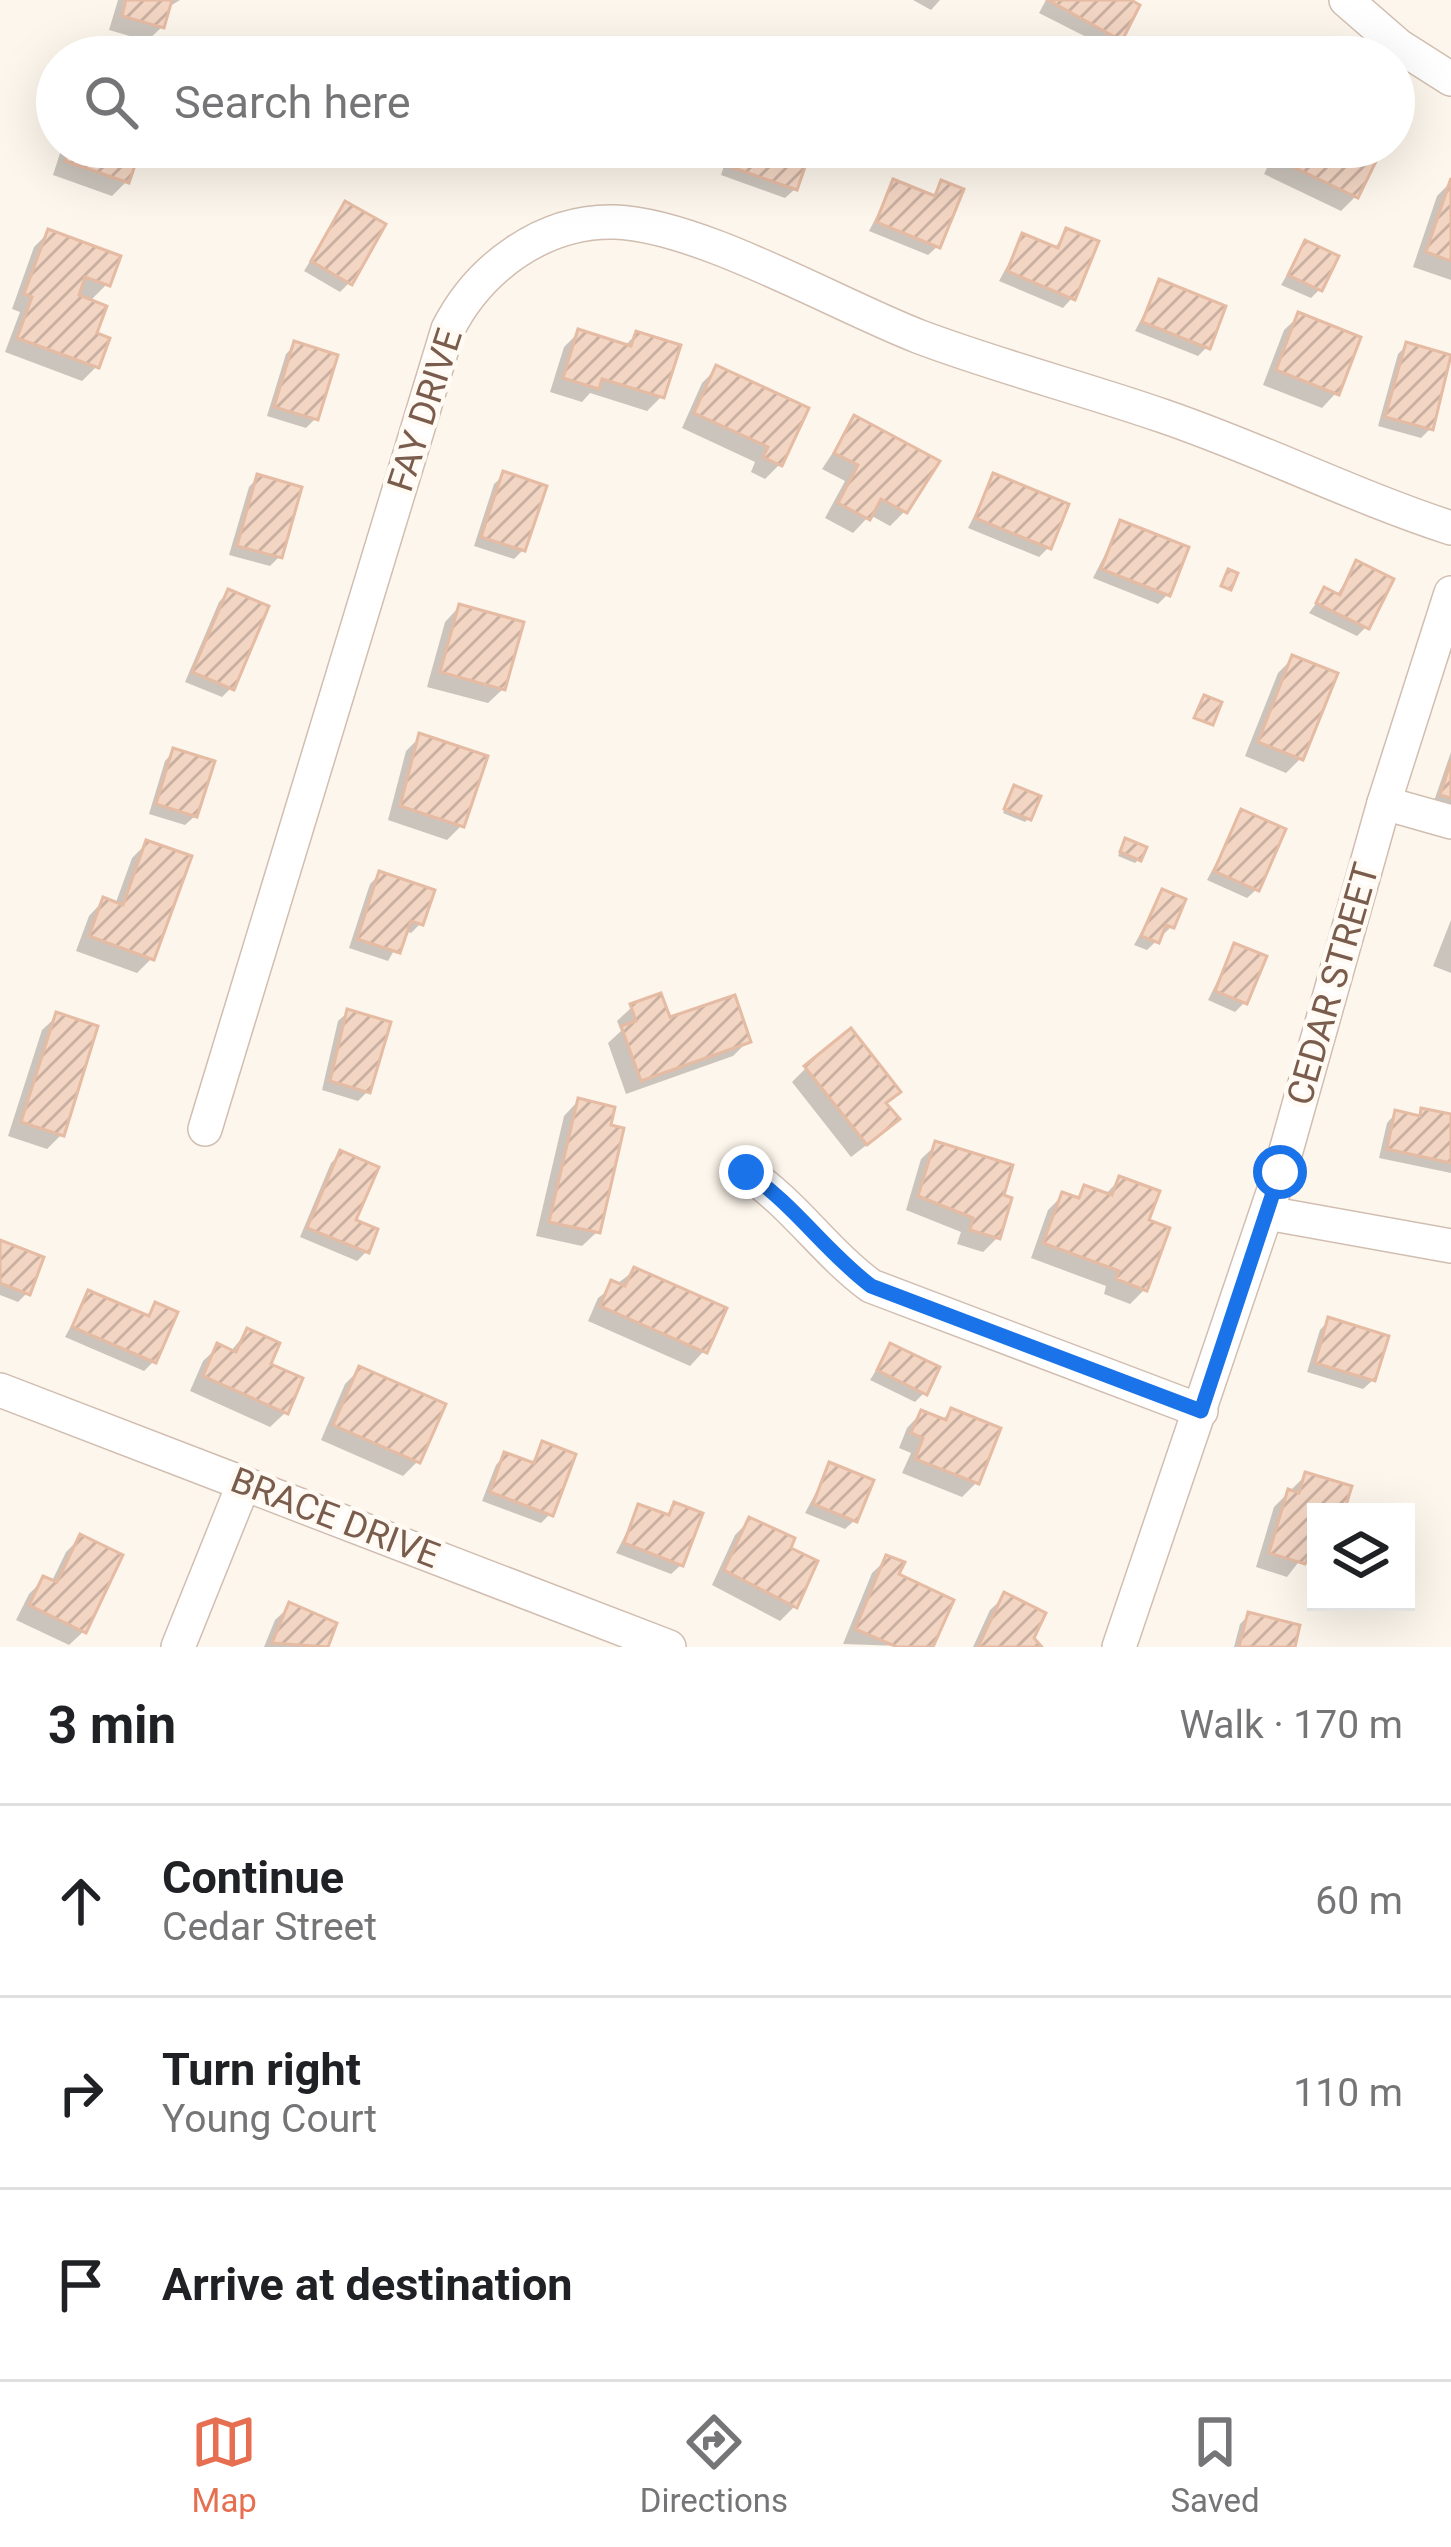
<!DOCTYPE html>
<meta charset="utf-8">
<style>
body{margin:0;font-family:Roboto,sans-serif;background:#f6f6f6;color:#202124}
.controls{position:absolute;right:36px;bottom:36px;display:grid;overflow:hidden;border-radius:0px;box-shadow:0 12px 48px #0002}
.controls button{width:108px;height:108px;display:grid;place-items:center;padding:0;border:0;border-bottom:3px solid #e0e0e0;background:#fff;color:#202124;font:60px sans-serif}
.stop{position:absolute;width:36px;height:36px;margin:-27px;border:9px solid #1a73e8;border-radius:50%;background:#fff}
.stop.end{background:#1a73e8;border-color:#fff;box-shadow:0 3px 12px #0008}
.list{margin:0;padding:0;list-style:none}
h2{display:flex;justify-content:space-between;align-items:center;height:156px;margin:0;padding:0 48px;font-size:51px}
h2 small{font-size:39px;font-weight:400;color:#757577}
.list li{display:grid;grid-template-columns:78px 1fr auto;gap:36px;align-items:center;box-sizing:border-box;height:192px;padding:0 48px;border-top:3px solid #e0e0e0}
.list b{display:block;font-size:45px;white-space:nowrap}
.list p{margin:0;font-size:39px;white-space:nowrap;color:#757577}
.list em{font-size:39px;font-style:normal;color:#757577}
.icon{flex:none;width:66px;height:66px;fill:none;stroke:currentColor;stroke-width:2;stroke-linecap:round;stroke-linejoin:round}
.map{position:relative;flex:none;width:1451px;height:1647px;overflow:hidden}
.search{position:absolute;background:#fff;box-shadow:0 12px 48px #0002;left:36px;right:36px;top:36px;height:132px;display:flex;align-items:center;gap:30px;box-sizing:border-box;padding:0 42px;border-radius:66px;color:#757577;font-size:45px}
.sheet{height:732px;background:#fff}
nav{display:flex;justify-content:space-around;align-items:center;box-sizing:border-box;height:168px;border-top:3px solid #e0e0e0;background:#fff;font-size:33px;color:#757577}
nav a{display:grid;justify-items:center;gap:6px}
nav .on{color:#e76f51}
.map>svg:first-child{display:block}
.shadow{fill:#0003}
.building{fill:url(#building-hatch);stroke:#e6bba3;stroke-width:3}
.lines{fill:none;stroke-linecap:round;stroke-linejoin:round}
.minor-casing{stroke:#d1beb0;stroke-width:36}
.minor{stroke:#fff;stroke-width:33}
.route{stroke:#1a73e8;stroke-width:15}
.labels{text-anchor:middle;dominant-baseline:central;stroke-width:9;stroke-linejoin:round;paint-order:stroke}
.street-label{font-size:36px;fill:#7a5c4d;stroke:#fffaf3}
</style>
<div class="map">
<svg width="1451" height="1647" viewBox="0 0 1451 1647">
<defs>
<pattern id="building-hatch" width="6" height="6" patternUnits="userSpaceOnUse" patternTransform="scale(3)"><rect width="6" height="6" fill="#f3d5c3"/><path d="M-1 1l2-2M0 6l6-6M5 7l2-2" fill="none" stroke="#cab0a1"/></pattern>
</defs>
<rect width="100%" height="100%" fill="#fdf6ec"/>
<!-- shadow -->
<g class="shadow">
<polygon points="118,0 180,0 167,8 162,27 147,41 109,30"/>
<polygon points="913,0 940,0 931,10"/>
<polygon points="1046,0 1124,0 1136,6 1110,49 1039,13"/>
<polygon points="62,147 138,147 126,182 112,196 53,175"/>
<polygon points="432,147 467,147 438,161"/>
<polygon points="471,147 500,147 477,158"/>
<polygon points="730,147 809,147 795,189 785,198 721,175"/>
<polygon points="1277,147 1379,147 1356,196 1341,211 1264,174"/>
<polygon points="1451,182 1451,280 1413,267 1437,196"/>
<polygon points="894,183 931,198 942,184 938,246 928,255 869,231"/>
<polygon points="345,204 349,283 340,292 304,271"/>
<polygon points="1067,231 1072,298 1063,308 999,281 1023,237 1054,249"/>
<polygon points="49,232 107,284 89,302 96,367 82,381 5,352 20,312 12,309 34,247"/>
<polygon points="1305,244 1320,289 1311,298 1281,285"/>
<polygon points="1160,283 1207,347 1198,356 1135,331"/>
<polygon points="1299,316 1336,393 1322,408 1263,385 1284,330"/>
<polygon points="579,332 624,347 636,334 662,396 647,411 590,393 582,402 550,392 564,347"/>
<polygon points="295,345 315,419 306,428 267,416 286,354"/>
<polygon points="1407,345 1430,429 1421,438 1378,426 1398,354"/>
<polygon points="717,368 780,464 765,479 751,472 755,462 682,428 702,383"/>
<polygon points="855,419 905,511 890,526 870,515 853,533 825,518 845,481 822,469"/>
<polygon points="504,475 523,550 514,559 474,546 494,484"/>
<polygon points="258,477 279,557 270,566 229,555 249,487"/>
<polygon points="994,477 1049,547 1039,557 968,528"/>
<polygon points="1121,523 1167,595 1158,604 1093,578"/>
<polygon points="1357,564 1366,627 1357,636 1309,613 1325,591 1336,596"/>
<polygon points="228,592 231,688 222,697 185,682 219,602"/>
<polygon points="459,607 503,689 488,703 427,687 445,622"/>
<polygon points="1293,658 1301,758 1286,773 1245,756 1278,673"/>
<polygon points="420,737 461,826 447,840 388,820 406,751"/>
<polygon points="174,751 195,816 185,825 149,814 165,761"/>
<polygon points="1451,752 1451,810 1433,804"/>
<polygon points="1011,792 1029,818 1025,822 1003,813"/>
<polygon points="1242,813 1257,889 1247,898 1207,880"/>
<polygon points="147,843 152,958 137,973 76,951 89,916 103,901 115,905 132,858"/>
<polygon points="1122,846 1139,859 1135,863 1118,856"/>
<polygon points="380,874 420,924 411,933 405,931 388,961 349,948 370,884"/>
<polygon points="1163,893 1171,927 1147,950 1134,945"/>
<polygon points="1451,920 1451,973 1433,966"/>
<polygon points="1235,946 1245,1002 1235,1012 1208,1000"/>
<polygon points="632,1007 748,1041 733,1056 626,1094 608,1043 621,1031 617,1021"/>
<polygon points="348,1012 367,1092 358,1101 322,1090 338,1021"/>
<polygon points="57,1016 62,1134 47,1149 8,1136 42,1030"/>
<polygon points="806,1068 884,1105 881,1134 851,1157 792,1082"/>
<polygon points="578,1101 597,1232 582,1246 536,1236 564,1116"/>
<polygon points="1422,1111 1451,1117 1451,1173 1379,1158 1387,1123 1396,1113 1416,1118"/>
<polygon points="936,1145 1000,1197 997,1238 983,1252 957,1244 961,1232 906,1210 921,1159"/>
<polygon points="340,1154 352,1222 366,1252 357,1261 300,1237 331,1163"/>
<polygon points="1120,1179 1146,1222 1145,1289 1130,1304 1104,1294 1106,1286 1031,1258 1048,1210 1062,1196 1074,1200 1085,1189 1104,1196"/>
<polygon points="0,1243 27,1293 18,1302 0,1295"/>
<polygon points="634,1271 704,1351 690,1366 588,1321 598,1298"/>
<polygon points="89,1293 145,1317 156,1306 154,1361 144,1371 65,1337"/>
<polygon points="1329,1320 1373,1380 1363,1389 1307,1372 1320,1330"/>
<polygon points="247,1332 285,1413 270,1427 190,1391 203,1361 218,1347 230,1352"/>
<polygon points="891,1346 924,1393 915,1402 870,1380"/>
<polygon points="360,1369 417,1462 403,1476 321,1440 345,1384"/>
<polygon points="951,1411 976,1483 962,1497 902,1473 911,1453 899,1448 907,1428 921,1413 941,1421"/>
<polygon points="543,1445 550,1514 541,1523 482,1501 496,1465 505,1455 530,1465"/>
<polygon points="830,1466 855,1520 845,1529 805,1513"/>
<polygon points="1306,1475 1341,1512 1316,1512 1316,1558 1304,1555 1287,1577 1256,1567 1274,1507"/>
<polygon points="675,1505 681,1565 671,1574 616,1553 639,1508 666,1515"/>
<polygon points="749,1521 814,1562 794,1607 780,1621 712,1585 735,1535"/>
<polygon points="80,1538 84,1631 69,1645 16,1620 29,1594 44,1579 51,1583 66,1552"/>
<polygon points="887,1559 895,1575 930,1647 843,1644 872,1573"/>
<polygon points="1005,1596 1030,1640 1039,1647 973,1647 990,1610"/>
<polygon points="290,1606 334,1625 324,1647 264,1647 275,1620"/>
<polygon points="1249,1615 1292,1647 1234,1647 1240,1624"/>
</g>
<!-- building -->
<g class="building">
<polygon points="126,0 172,0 164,28 122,16"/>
<polygon points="1048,0 1131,0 1140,5 1122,41"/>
<polygon points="1185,39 1231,57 1178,57"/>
<polygon points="70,147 141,147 129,183 65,161"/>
<polygon points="734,147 812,147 797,190 728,166"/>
<polygon points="1282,147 1383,147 1358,198 1277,159"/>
<polygon points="1451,178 1451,261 1426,252"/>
<polygon points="893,179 935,196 941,180 964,189 940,248 876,222"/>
<polygon points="345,201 386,224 352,285 311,261"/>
<polygon points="1066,228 1099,241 1075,300 1007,271 1022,233 1058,248"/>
<polygon points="48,229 121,256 110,286 85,277 79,295 107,306 97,333 110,338 99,368 17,338 32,297 24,294"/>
<polygon points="1305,240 1339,256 1322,291 1288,275"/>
<polygon points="1159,279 1226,306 1210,349 1142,322"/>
<polygon points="1298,312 1361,337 1339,395 1276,370"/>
<polygon points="578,329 631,346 636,331 681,345 664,398 602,379 599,389 563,378"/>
<polygon points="294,341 338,355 318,420 274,407"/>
<polygon points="1406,342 1451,355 1433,430 1385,417"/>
<polygon points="716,365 809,408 782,466 763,457 768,447 694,413"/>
<polygon points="854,415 940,461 907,513 881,499 870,520 838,503 858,465 834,453"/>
<polygon points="503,471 547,486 525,551 481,537"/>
<polygon points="993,473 1069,504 1051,549 975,518"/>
<polygon points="257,474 302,487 282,558 237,546"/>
<polygon points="1120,520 1189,547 1170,596 1101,569"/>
<polygon points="1356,560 1394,579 1369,629 1316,603 1324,587 1340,595"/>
<polygon points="1228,569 1238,573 1231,590 1221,586"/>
<polygon points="228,589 269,606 234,690 192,672"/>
<polygon points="459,604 524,622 505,690 440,672"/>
<polygon points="1292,655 1338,673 1303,760 1258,742"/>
<polygon points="1204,695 1222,702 1213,725 1194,718"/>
<polygon points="419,733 488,756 464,827 400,806"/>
<polygon points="173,748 215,761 197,817 156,804"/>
<polygon points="1451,761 1451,798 1440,795"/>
<polygon points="1014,785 1041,796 1031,820 1004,809"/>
<polygon points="1241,809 1286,829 1259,891 1214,871"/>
<polygon points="1125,838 1147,847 1141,861 1120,852"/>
<polygon points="146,840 192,856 154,960 89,936 103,897 123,905"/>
<polygon points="379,871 435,890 423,925 411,921 400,953 357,939"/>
<polygon points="1162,889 1186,899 1174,928 1166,925 1159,943 1141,936"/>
<polygon points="1234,943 1267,956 1247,1004 1215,991"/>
<polygon points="661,993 670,1017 735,995 751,1042 641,1081 621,1026 636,1021 630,1004"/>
<polygon points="347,1009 391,1022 370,1093 330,1081"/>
<polygon points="56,1012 98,1026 64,1136 21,1122"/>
<polygon points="851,1028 901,1092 886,1103 900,1119 867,1145 804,1066"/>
<polygon points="578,1098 615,1107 611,1125 624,1128 600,1233 549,1222"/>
<polygon points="1421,1108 1451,1114 1451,1163 1387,1149 1395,1110 1420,1116"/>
<polygon points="935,1141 1013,1165 1004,1195 1012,1198 1000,1239 970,1230 973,1218 918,1196"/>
<polygon points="340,1150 379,1167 356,1220 378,1229 369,1253 307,1228"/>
<polygon points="1119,1176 1160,1191 1149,1220 1170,1228 1147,1291 1116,1279 1119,1271 1043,1243 1062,1192 1079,1198 1084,1185 1112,1195"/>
<polygon points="0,1240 44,1257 30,1295 0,1283"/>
<polygon points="634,1267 727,1308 707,1353 600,1306 611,1280 625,1286"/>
<polygon points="88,1290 149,1316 155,1302 178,1312 156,1363 72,1327"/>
<polygon points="1328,1317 1389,1336 1375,1381 1315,1363"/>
<polygon points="247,1328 280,1343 271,1364 303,1378 288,1414 203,1376 217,1343 236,1352"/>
<polygon points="890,1343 940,1367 927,1395 877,1370"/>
<polygon points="359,1366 446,1404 420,1463 333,1425"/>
<polygon points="951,1408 1001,1428 979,1484 915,1459 923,1438 911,1433 921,1410 946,1420"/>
<polygon points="542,1441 576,1454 553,1516 490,1492 504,1452 534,1463"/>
<polygon points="829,1462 874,1480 857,1522 813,1504"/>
<polygon points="1305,1472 1352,1486 1344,1512 1316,1512 1316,1540 1305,1564 1269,1553 1288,1489 1299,1493"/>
<polygon points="674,1502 703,1513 683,1566 624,1543 638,1504 669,1515"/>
<polygon points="749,1517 795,1538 791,1548 818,1561 797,1608 724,1570"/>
<polygon points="80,1534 123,1555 86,1633 29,1605 43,1576 57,1582"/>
<polygon points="886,1555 905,1562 899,1574 954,1600 933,1647 897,1647 855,1629"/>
<polygon points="1004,1592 1046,1613 1034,1638 1042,1647 978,1647"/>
<polygon points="289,1602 337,1623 328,1647 272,1643"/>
<polygon points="1248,1612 1300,1625 1295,1647 1239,1647"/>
</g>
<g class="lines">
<defs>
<g id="minor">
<polyline points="1346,0 1399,46 1451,79"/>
<polyline points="1384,803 1451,822"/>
<path d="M205 1129 448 329C479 268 543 220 615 222 700 225 837 305 920 337 1000 367 1082 388 1163 416 1260 449 1353 496 1451 528"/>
<path d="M746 1172C794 1204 825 1252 871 1286L1201 1411"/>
<polyline points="1267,1213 1451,1246"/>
<polyline points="0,1390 669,1647"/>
<polyline points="178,1647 244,1483"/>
<polyline points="1119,1647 1280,1172 1384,803 1451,593"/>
</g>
</defs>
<!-- minor casing -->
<use href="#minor" class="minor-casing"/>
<!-- minor -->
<use href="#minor" class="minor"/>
</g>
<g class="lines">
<!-- route -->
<path class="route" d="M746 1172C794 1204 825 1251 871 1286L1201 1411 1280 1172"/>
</g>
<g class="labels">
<!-- street labels -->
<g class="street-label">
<text transform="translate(425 410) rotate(-72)">FAY DRIVE</text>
<text transform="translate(1333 984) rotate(-74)">CEDAR STREET</text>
<text transform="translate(335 1518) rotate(21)">BRACE DRIVE</text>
</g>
</g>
</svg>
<div class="controls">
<button><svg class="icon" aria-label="layers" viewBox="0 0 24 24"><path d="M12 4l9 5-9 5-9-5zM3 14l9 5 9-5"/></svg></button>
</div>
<div class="stop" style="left:1280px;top:1172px"></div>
<div class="stop end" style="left:746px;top:1172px"></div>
<div class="search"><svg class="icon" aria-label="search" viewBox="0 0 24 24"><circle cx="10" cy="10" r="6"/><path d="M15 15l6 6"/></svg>Search here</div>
</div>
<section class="sheet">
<h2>3 min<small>Walk · 170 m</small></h2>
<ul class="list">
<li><svg class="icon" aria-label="ahead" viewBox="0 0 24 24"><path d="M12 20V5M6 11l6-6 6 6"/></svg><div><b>Continue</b><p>Cedar Street</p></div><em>60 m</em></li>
<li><svg class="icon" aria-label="right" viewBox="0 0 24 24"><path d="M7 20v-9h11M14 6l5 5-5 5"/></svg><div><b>Turn right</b><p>Young Court</p></div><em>110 m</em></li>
<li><svg class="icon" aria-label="arrive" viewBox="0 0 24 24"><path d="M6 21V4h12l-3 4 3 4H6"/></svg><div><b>Arrive at destination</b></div></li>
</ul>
</section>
<nav>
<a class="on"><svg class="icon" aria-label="map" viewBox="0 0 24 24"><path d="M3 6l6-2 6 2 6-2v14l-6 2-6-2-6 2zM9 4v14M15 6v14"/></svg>Map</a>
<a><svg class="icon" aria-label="directions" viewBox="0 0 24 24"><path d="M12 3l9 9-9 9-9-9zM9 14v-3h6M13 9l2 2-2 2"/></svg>Directions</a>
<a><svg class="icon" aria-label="saved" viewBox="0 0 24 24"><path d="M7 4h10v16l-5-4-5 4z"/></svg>Saved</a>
</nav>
